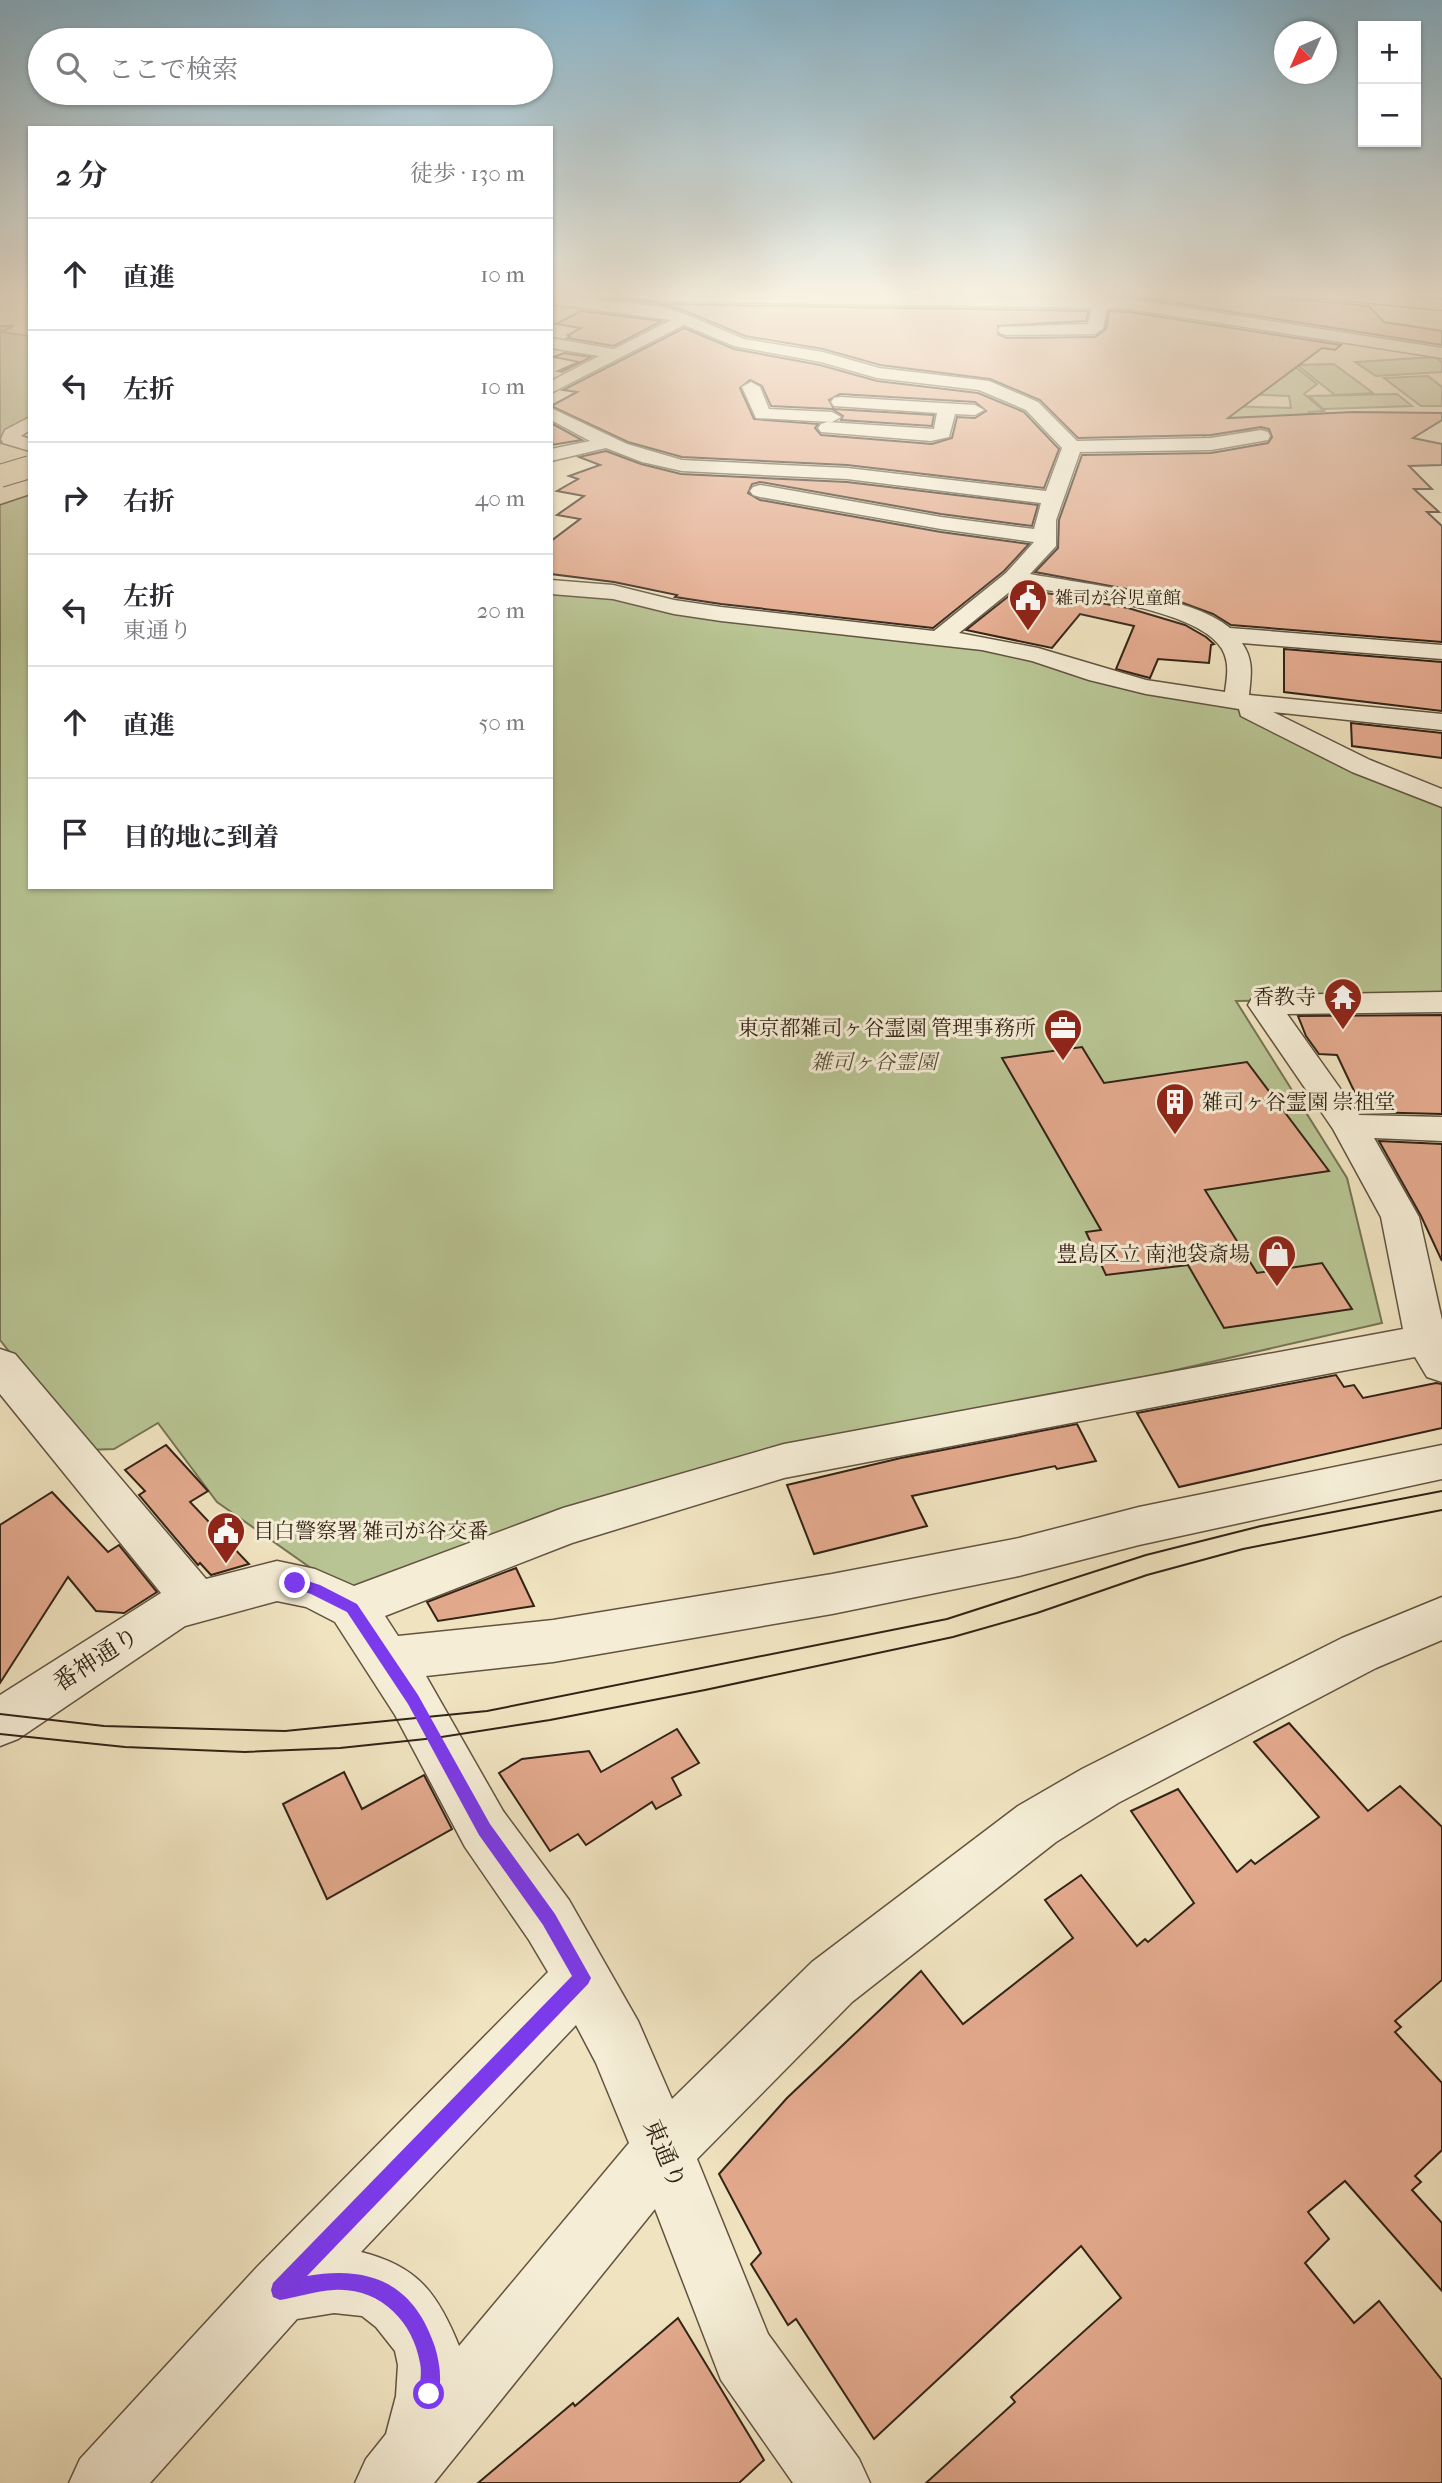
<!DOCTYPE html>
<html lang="ja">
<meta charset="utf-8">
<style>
body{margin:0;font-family:"IM FELL French Canon","Noto Serif JP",serif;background:#f7f7f7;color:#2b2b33}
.controls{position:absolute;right:21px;top:21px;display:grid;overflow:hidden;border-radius:0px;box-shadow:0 2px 5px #0004}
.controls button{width:63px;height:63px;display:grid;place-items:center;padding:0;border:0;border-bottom:2px solid #e1e1e2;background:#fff;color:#2b2b33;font:35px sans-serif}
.compass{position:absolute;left:1274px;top:21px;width:63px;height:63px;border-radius:50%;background:#fff;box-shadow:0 2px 5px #0004;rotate:225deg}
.stop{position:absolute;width:21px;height:21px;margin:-16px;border:5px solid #7c3aed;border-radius:50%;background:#fff}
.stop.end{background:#7c3aed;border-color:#fff;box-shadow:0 2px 7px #0008}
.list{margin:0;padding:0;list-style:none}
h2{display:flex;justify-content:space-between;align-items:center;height:91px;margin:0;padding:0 28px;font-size:30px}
h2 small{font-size:23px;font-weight:400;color:#7c7c81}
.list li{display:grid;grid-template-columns:46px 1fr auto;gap:21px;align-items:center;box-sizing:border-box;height:112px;padding:0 28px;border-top:2px solid #e1e1e2}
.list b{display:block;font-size:26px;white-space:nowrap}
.list p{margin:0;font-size:23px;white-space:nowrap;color:#7c7c81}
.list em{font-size:23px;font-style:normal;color:#7c7c81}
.icon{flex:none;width:38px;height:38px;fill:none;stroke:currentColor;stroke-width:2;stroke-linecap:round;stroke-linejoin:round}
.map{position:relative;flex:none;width:1442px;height:2483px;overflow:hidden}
.search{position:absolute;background:#fff;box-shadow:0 2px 5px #0004;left:28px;top:28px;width:525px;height:77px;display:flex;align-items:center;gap:18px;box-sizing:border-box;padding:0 24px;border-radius:38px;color:#7c7c81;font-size:26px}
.panel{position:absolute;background:#fff;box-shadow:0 2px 5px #0004;left:28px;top:126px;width:525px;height:763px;border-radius:0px}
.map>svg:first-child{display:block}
.green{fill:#b8c493;stroke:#757454;stroke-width:2}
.building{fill:#e3a98d;stroke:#322316;stroke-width:2;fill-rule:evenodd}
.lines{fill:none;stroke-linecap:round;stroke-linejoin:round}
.minor-casing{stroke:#625340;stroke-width:3}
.major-casing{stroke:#322316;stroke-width:3}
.highway-casing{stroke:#322316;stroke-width:3}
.minor{fill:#f5edd6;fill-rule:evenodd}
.major{fill:#f0e3c0;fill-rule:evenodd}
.highway{fill:#f0e3c0;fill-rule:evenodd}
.tram{stroke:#322316;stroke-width:2}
.highway-bridge-casing{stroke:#322316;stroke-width:24;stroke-linecap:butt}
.highway-bridge{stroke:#f0e3c0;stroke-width:22}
.route{fill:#7c3aed}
.labels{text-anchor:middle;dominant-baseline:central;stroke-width:6;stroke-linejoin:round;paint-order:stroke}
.far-poi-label{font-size:18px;fill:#322316;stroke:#f5edd6;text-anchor:start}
.poi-label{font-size:21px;fill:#322316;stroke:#f5edd6;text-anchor:end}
.park-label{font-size:21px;font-style:italic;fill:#5a533c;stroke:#f5edd6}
.near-street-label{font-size:24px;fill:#322316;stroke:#f5edd6}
</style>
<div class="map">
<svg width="1442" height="2483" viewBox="0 0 1442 2483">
<rect width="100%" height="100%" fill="#f0e3c0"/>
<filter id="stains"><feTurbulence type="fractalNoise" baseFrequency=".00286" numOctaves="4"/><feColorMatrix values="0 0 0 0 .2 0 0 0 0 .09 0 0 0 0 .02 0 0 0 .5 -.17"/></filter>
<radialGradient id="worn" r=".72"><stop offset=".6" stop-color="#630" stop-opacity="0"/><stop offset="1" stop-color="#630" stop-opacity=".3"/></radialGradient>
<!-- green -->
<g class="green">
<polygon points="0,326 14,326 1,332 30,336 30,417 3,436 4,442 0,444"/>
<polygon points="1434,357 1442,362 1442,372 1376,376 1355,362"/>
<polygon points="1334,364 1373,393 1335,395 1297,365"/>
<polygon points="1294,366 1317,384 1304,394 1324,411 1309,412 1329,433 1342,437 1262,434 1207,441 1201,432 1262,430 1258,421 1163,418 1168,404 1291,408 1289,396 1163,391"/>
<polygon points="1428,376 1442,387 1442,406 1421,406 1384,378"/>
<polygon points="1397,394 1412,406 1323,409 1309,396"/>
<polygon points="30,493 30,887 551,887 551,587 982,643 1235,703 1442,805 1442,998 1236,1001 1347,1178 1382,1323 738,1470 387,1589 335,1585 217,1502 158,1423 114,1449 87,1450 0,1340 0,504"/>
</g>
<!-- building -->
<g class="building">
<polygon points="741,291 1093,291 1092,296"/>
<polygon points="1112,291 1207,291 1369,306 1384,322 1442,331 1442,345 1130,296 1112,296"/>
<polygon points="616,296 662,304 1089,311 1086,321 998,326 998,334 1006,338 1095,337 1106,329 1109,311 1130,312 1341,345 1335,350 1322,348 1228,418 1353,412 1442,413 1442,420 1413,438 1442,444 1442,465 1409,466 1432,489 1414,489 1439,512 1427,512 1442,526 1442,642 1231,625 1213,614 1164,596 1035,572 1058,548 1059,520 1082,455 1211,453 1268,443 1272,437 1269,429 1261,427 1211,435 1078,438 1040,400 990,379 880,365 823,349 745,336 683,310 656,303 610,298"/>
<polygon points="581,311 662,321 614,346 567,338 570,336 568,335 581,328 556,324"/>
<path d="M684 328 734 349 820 365 877 381 978 393 1024 412 1059 449 1044 488 847 465 682 457 628 442 551 406 577 392 563 390ZM750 380 762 386 771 406 832 409 843 416 841 420 932 426 934 415 834 409 829 400 840 394 975 402 986 411 975 418 957 417 952 438 932 444 821 435 815 428 818 424 754 419 740 388Z"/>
<polygon points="564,353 591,357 562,372 558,371 579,362 554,357"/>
<polygon points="551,423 582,440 551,445"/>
<polygon points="606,451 641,464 681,474 847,482 1038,505 1032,526 941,514 760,482 752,484 748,493 760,500 941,532 1029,544 1004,571 933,628 721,604 675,597 677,595 614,582 551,574 551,541 580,519 557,515 584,496 557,491 578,479 569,476 600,465 579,457"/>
<polygon points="1019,588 1128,608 1185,625 1206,637 1214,644 1211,645 1209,663 1158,659 1150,678 1116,669 1134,626 1080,614 1052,648 966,630"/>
<polygon points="1284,649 1442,662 1442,711 1284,692"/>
<polygon points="1351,723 1442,733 1442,758 1352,746"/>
<polygon points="1442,1015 1442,1114 1364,1112 1337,1055 1319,1054 1306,1036 1298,1016"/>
<polygon points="1082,1047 1104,1083 1247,1062 1329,1171 1205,1190 1257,1273 1322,1263 1352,1309 1224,1328 1188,1265 1106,1275 1086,1232 1101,1230 1002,1058"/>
<polygon points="1379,1141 1442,1144 1442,1261 1421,1216"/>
<polygon points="1336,1375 1344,1387 1354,1385 1363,1398 1436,1383 1442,1384 1442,1428 1179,1487 1137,1413"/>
<polygon points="1077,1424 1096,1461 1057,1469 1055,1466 912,1496 927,1526 814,1554 787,1485 901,1458"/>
<polygon points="166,1445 208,1491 190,1502 249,1564 211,1575 200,1563 198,1565 139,1495 145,1491 125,1470"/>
<polygon points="52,1492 108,1552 119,1545 157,1592 124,1613 96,1611 68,1577 0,1683 0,1525"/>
<polygon points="516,1568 534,1606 438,1621 427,1602"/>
<polygon points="1289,1723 1368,1811 1400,1786 1442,1827 1442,1980 1395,2021 1401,2027 1395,2032 1442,2083 1442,2150 1415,2176 1421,2182 1412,2190 1442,2223 1442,2291 1345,2181 1308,2212 1329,2239 1305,2263 1354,2323 1379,2301 1442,2380 1442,2483 926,2483 1015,2402 1011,2397 1121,2298 1081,2246 874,2439 796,2319 788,2325 751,2264 761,2253 719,2174 787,2098 921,1971 963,2024 1073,1938 1045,1900 1081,1875 1137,1946 1145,1939 1148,1942 1194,1903 1131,1811 1178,1789 1237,1872 1251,1860 1255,1864 1319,1817 1254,1742"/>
<polygon points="677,1729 699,1763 672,1778 681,1795 656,1809 652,1802 586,1845 578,1834 550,1851 499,1773 522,1759 589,1751 601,1772"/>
<polygon points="344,1772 362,1809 424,1775 452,1829 327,1899 283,1804"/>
<polygon points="678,2318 764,2460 739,2483 478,2483 573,2403 575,2406"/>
</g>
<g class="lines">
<defs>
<g id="minor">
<polygon points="613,291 1094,299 1096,291 1110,291 1109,299 1130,299 1442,348 1442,358 1130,309 1107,308 1103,329 1095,334 1006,335 1000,333 998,330 1000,327 1088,324 1092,308 662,301 620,295"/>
<path d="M551 294 656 306 682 313 744 339 823 352 879 368 989 381 1038 402 1077 441 1211 438 1261 430 1268 432 1270 436 1268 440 1211 450 1080 452 1056 520V546L1030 574C1083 584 1191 595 1230 628L1442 645V659L1242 643C1254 660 1251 675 1249 695L1442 714V730L1273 712 1370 760 1442 789V807L1352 772 1241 716 1239 709 1146 694 1089 680 1032 661 982 650 721 621 674 614 613 599 551 594V580L613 585 674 600 721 607 934 631 1006 573 1034 542 941 529 760 497 753 495 750 491 753 487 760 485 941 517 1034 529 1041 503 847 479 682 471 642 462 606 448 551 461V449L590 441 551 420V408L627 444 682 460 847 468 1046 491 1062 448 1026 410 979 390 877 378 821 362 734 346 684 325 551 393V381L599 356 551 348V338L614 349 671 320 551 304ZM1018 585C1067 595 1197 607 1222 649 1230 663 1227 677 1225 692L1146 680 1038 648 959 633Z"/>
<polygon points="751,382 760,387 769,409 832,412 841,417 832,422 756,418 742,387"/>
<polygon points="840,397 975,405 984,410 975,415 955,414 949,437 931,441 821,432 818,428 821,424 827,422 934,429 937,413 834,406 831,402 834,398"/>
<polygon points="30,417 30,430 21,436 30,439 30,451 3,443 1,439 5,430"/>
<path d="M1442 992V1012L1287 1014 1359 1115 1442 1117V1141L1374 1138 1419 1217 1442 1320V1382L1427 1377 1415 1357 784 1478 572 1543 385 1616 398 1636 553 1620 832 1574 1019 1538 1139 1507 1442 1445V1479L1139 1545 1019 1576 832 1614 553 1662 426 1676 503 1811 569 1900 602 1958 638 2021 672 2099 812 1962 1018 1806 1082 1769 1342 1638 1442 1597V1640L1376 1668 1118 1803 1056 1842 852 2002 697 2159 768 2334 859 2459 870 2483H793L721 2380 655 2209 434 2483H355L366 2459 386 2434 396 2396 398 2365 395 2351 376 2327 362 2316 334 2313 297 2319 150 2483H69L80 2459 257 2267 548 1972 529 1940 465 1847 395 1715 335 1622 306 1607 277 1601 185 1626 18 1739 0 1746V1695L161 1593 0 1394V1349L15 1354 206 1579 277 1561 315 1569 354 1586 563 1508 784 1444 1403 1329 1381 1217 1333 1129 1248 1005 1252 998 1264 995ZM576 2025 596 2063 629 2143 459 2346C438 2294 418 2266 361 2252Z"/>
</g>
<g id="major">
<polygon points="1284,291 1334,291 1442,300 1442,310 1291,295"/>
<polygon points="30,475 30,488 0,498 0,485"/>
</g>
<polygon id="highway" points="30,481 30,494 0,504 0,491"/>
</defs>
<!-- minor casing -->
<use href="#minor" class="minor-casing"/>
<!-- major casing -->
<use href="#major" class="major-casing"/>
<!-- highway casing -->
<use href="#highway" class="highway-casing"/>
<!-- minor -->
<use href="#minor" class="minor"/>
<!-- major -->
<use href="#major" class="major"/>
<!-- highway -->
<use href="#highway" class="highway"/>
<!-- tram -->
<g class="tram">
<polyline points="0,1714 104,1726 285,1731 487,1711 947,1619 1146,1555 1261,1526 1442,1491"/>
<polyline points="0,1734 125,1747 245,1752 340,1748 435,1738 550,1720 705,1690 953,1637 1037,1613 1147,1575 1243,1549 1442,1510"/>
</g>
<defs>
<polyline id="highway-bridge" points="0,476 30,467"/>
</defs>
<!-- highway-bridge casing -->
<use href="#highway-bridge" class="highway-bridge-casing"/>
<!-- highway-bridge -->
<use href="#highway-bridge" class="highway-bridge"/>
</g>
<!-- sky -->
<linearGradient id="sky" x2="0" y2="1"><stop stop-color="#89b8d1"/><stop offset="0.46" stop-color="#f8f2e3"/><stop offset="1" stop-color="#f8f2e3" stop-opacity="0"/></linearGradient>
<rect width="1442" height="638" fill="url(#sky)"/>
<!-- route -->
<path class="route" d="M295 1577 320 1585 357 1604 418 1695 490 1824 555 1914 591 1978 588 1984 307 2276C371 2265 414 2284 435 2347 440 2364 443 2384 436 2401L429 2404 422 2401C417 2388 423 2376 420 2363 413 2321 379 2287 334 2290 316 2291 298 2297 280 2300L273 2297 271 2290 273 2283 572 1976 543 1925 479 1835 408 1704 347 1612 311 1594 290 1587 288 1583Z"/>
<!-- icons -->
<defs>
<symbol id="civic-pin" viewBox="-11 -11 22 30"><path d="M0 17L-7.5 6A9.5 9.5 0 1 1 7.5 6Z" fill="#8f2418" stroke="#f5edd6"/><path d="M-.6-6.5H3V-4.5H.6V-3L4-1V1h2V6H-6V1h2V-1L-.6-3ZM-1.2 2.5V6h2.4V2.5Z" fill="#fff"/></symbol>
<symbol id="temple-pin" viewBox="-11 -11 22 30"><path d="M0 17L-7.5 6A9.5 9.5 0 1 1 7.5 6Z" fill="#8f2418" stroke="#f5edd6"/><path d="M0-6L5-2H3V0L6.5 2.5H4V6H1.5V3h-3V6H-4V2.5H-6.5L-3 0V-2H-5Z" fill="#fff"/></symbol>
<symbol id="office-pin" viewBox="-11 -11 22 30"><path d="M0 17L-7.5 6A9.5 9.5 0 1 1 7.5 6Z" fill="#8f2418" stroke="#f5edd6"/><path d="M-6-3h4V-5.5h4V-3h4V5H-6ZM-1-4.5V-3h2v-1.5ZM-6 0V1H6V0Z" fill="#fff"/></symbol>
<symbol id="building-pin" viewBox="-11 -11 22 30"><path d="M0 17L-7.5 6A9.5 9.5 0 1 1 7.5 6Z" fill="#8f2418" stroke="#f5edd6"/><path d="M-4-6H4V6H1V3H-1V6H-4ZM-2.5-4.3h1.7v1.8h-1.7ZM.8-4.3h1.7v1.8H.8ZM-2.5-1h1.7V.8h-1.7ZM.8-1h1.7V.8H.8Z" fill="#fff"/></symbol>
<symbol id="shop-pin" viewBox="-11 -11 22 30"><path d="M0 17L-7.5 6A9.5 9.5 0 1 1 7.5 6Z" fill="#8f2418" stroke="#f5edd6"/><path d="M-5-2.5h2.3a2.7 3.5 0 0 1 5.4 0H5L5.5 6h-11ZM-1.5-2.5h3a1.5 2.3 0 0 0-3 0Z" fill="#fff"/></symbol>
</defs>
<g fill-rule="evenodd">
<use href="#civic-pin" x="1006" y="576" width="44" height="60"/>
<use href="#temple-pin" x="1321" y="975" width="44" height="60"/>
<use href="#office-pin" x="1041" y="1006" width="44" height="60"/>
<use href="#building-pin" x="1153" y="1080" width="44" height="60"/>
<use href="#shop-pin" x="1255" y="1232" width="44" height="60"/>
<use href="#civic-pin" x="204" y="1509" width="44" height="60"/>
</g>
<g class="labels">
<!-- far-poi labels -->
<g class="far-poi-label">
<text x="1055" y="598">雑司が谷児童館</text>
</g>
<!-- poi labels -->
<g class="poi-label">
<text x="1316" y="997">香教寺</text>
<text x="1036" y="1028">東京都雑司ヶ谷霊園 管理事務所</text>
<text x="1202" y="1102" text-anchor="start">雑司ヶ谷霊園 崇祖堂</text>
<text x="1250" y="1254">豊島区立 南池袋斎場</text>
<text x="253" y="1531" text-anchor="start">目白警察署 雑司が谷交番</text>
</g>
<!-- park labels -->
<g class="park-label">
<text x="874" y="1062">雑司ヶ谷霊園</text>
</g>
<!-- near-street labels -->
<g class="near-street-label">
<text transform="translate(96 1659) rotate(-33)">番神通り</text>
<text transform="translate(665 2154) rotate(67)">東通り</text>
</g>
</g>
<rect width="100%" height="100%" filter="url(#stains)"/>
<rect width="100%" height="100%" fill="url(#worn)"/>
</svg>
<div class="controls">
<button>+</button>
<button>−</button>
</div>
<svg class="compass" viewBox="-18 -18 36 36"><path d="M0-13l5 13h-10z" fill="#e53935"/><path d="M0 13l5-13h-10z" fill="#7c7c81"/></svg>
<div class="stop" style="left:429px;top:2394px"></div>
<div class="stop end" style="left:295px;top:1583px"></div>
<div class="search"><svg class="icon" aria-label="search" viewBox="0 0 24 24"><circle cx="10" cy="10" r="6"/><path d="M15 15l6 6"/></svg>ここで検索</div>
<section class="panel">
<h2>2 分<small>徒歩 · 130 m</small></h2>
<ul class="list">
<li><svg class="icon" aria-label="ahead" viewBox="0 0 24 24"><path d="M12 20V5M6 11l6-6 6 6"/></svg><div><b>直進</b></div><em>10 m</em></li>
<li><svg class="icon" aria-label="left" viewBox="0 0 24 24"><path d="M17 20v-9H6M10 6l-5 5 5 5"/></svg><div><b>左折</b></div><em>10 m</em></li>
<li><svg class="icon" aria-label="right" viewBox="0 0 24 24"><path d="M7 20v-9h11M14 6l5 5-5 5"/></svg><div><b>右折</b></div><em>40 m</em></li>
<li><svg class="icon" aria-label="left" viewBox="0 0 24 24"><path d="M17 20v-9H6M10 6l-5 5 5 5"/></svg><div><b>左折</b><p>東通り</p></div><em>20 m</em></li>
<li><svg class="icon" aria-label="ahead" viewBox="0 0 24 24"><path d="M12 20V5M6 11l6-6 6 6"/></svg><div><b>直進</b></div><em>50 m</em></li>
<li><svg class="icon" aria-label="arrive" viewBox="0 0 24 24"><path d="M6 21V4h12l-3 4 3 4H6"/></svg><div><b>目的地に到着</b></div></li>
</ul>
</section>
</div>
